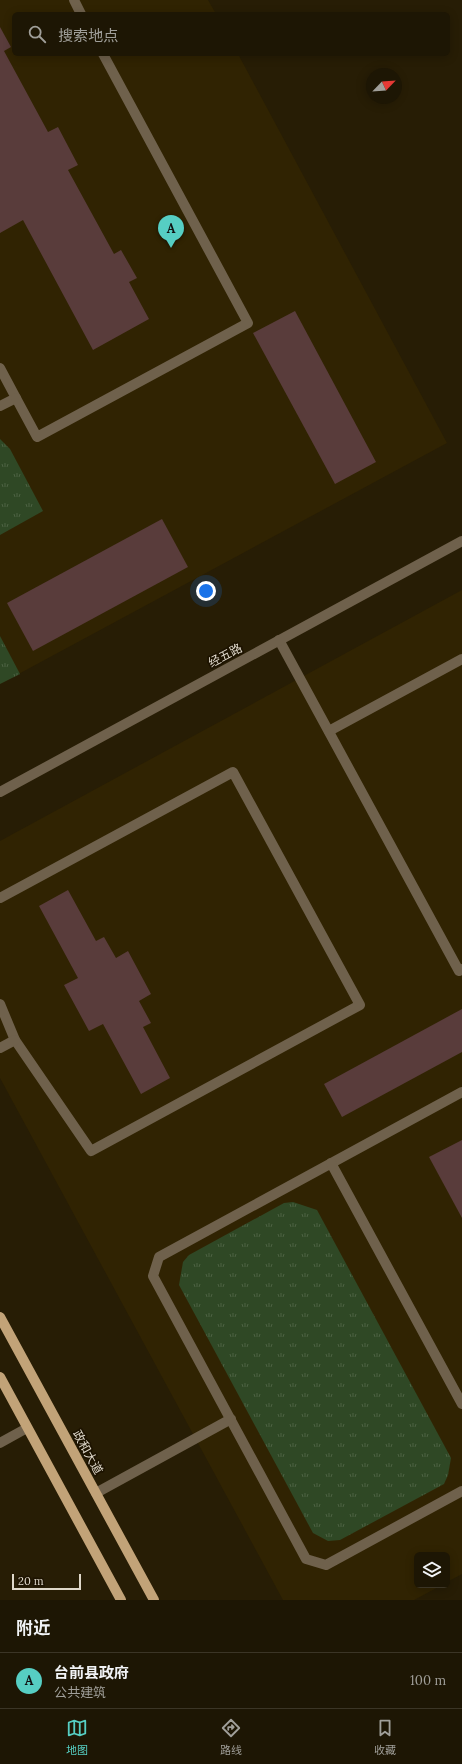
<!DOCTYPE html>
<html lang="zh">
<meta charset="utf-8">
<style>
body{margin:0;font-family:Lora,"Noto Sans SC",serif;background:#2a2313;color:#f1f3f6}
.controls{position:absolute;right:12px;bottom:12px;display:grid;overflow:hidden;border-radius:6px;box-shadow:0 2px 10px #0003}
.controls button{width:36px;height:36px;display:grid;place-items:center;padding:0;border:0;border-bottom:1px solid #3b3526;background:#1d1604;color:#f1f3f6;font:20px sans-serif}
.compass{position:absolute;left:366px;top:68px;width:36px;height:36px;border-radius:50%;background:#1d1604;box-shadow:0 2px 10px #0003;rotate:65deg}
.scale{position:absolute;left:12px;bottom:10px;width:69px;box-sizing:border-box;padding-left:4px;border:2px solid #dfd8ca;border-top:0;font-size:11px;line-height:14px;white-space:nowrap;color:#dfd8ca;-webkit-text-stroke:3px #1d1300;paint-order:stroke}
.you{position:absolute;left:206px;top:591px;width:14px;height:14px;margin:-10px;border:3px solid #fff;border-radius:50%;background:#1a73e8;box-shadow:0 0 0 6px #1a73e833}
.badge{display:grid;place-items:center;width:26px;height:26px;border-radius:50%;background:#56cec3;color:#111;font-size:13px;font-weight:700}
.pin{position:absolute;translate:-50% -33px;filter:drop-shadow(0 1px 2px #0008)}
.pin::after{content:'';position:absolute;top:21px;width:14px;height:12px;background:inherit;clip-path:polygon(0 0,100% 0,50% 100%)}
.list{margin:0;padding:0;list-style:none}
h2{display:flex;justify-content:space-between;align-items:center;height:52px;margin:0;padding:0 16px;font-size:17px}
h2 small{font-size:13px;font-weight:400;color:#a09f9a}
.list li{display:grid;grid-template-columns:26px 1fr auto;gap:12px;align-items:center;box-sizing:border-box;height:56px;padding:0 16px;border-top:1px solid #3b3526}
.list b{display:block;font-size:15px;white-space:nowrap}
.list p{margin:0;font-size:13px;white-space:nowrap;color:#a09f9a}
.list em{font-size:13px;font-style:normal;color:#a09f9a}
.icon{flex:none;width:22px;height:22px;fill:none;stroke:currentColor;stroke-width:2;stroke-linecap:round;stroke-linejoin:round}
.map{position:relative;flex:none;width:462px;height:1600px;overflow:hidden}
.search{position:absolute;background:#1d1604;box-shadow:0 2px 10px #0003;left:12px;right:12px;top:12px;height:44px;display:flex;align-items:center;gap:10px;box-sizing:border-box;padding:0 14px;border-radius:6px;color:#a09f9a;font-size:15px}
.sheet{height:108px;background:#1d1604}
nav{display:flex;justify-content:space-around;align-items:center;box-sizing:border-box;height:56px;border-top:1px solid #3b3526;background:#1d1604;font-size:11px;color:#a09f9a}
nav a{display:grid;justify-items:center;gap:2px}
nav .on{color:#56cec3}
.map>svg:first-child{display:block}
.built{fill:#302302}
.grass{fill:url(#grass-tufts)}
.building{fill:#593c3b}
.lines{fill:none;stroke-linecap:round;stroke-linejoin:round}
.minor{stroke:#6f614c;stroke-width:10}
.major{stroke:#c2a378;stroke-width:10}
.labels{text-anchor:middle;dominant-baseline:central;stroke-width:3.5;stroke-linejoin:round;paint-order:stroke}
.street-label{font-size:12px;fill:#dfd8ca;stroke:#1d1300}
</style>
<div class="map">
<svg width="462" height="1600" viewBox="0 0 462 1600">
<defs>
<pattern id="grass-tufts" width="24" height="20" patternUnits="userSpaceOnUse"><rect width="24" height="20" fill="#2f4825"/><path d="M3 7l-1-3M5 7V3M7 7l1-3M15 17l-1-3M17 17v-4M19 17l1-3" fill="none" stroke="#4d6243"/></pattern>
</defs>
<rect width="100%" height="100%" fill="#271d05"/>
<!-- built -->
<g class="built">
<polygon points="0,0 208,0 216,14 14,14 14,54 238,54 447,443 0,684"/>
<polygon points="462,590 462,1574 447,1582 447,1555 417,1555 417,1585 442,1585 414,1600 283,1600 0,1078 0,841"/>
</g>
<!-- grass -->
<g class="grass">
<polygon points="0,439 10,449 43,511 0,535"/>
<polygon points="0,636 20,674 0,684"/>
<polygon points="293,1202 317,1210 451,1458 448,1475 444,1484 340,1540 328,1541 313,1533 179,1285 183,1262 189,1255 284,1203"/>
</g>
<!-- building -->
<g class="building">
<polygon points="0,27 11,47 4,51 48,132 58,127 78,165 68,170 114,254 121,250 137,278 129,282 149,319 93,350 23,220 0,233"/>
<polygon points="295,311 376,462 335,484 253,333"/>
<polygon points="162,519 188,567 33,651 7,603"/>
<polygon points="68,890 96,941 104,937 116,958 128,951 151,994 139,1001 151,1023 143,1027 170,1078 141,1094 103,1024 89,1031 64,985 78,978 39,906"/>
<polygon points="462,1009 462,1052 342,1117 324,1084"/>
<polygon points="462,1140 462,1218 429,1157"/>
</g>
<g class="lines">
<!-- minor -->
<g class="minor">
<polyline points="74,0 81,14"/>
<polyline points="0,368 16,398 0,406"/>
<polyline points="16,398 37,437 248,323 103,54"/>
<polyline points="279,640 459,971 462,969"/>
<polyline points="329,731 462,659"/>
<polyline points="0,792 462,541"/>
<polyline points="0,898 233,772 360,1005 91,1151 15,1040 0,1004"/>
<polyline points="0,1048 15,1040"/>
<polyline points="462,1092 159,1257 153,1276 306,1559 326,1565 462,1491"/>
<polyline points="331,1163 462,1404"/>
<polyline points="0,1443 27,1428"/>
<polyline points="96,1493 231,1419"/>
</g>
<!-- major -->
<g class="major">
<polyline points="0,1317 154,1600"/>
<polyline points="0,1377 121,1600"/>
</g>
</g>
<g class="labels">
<!-- street labels -->
<g class="street-label">
<text transform="translate(225 655) rotate(-28)">经五路</text>
<text transform="translate(88 1452) rotate(61)">政和大道</text>
</g>
</g>
</svg>
<div class="controls">
<button><svg class="icon" aria-label="layers" viewBox="0 0 24 24"><path d="M12 4l9 5-9 5-9-5zM3 14l9 5 9-5"/></svg></button>
</div>
<svg class="compass" viewBox="-18 -18 36 36"><path d="M0-13l5 13h-10z" fill="#e53935"/><path d="M0 13l5-13h-10z" fill="#a09f9a"/></svg>
<div class="scale">20 m</div>
<div class="you"></div>
<div class="pin badge" style="left:171px;top:248px">A</div>
<div class="search"><svg class="icon" aria-label="search" viewBox="0 0 24 24"><circle cx="10" cy="10" r="6"/><path d="M15 15l6 6"/></svg>搜索地点</div>
</div>
<section class="sheet">
<h2>附近<small></small></h2>
<ul class="list">
<li><span class="badge">A</span><div><b>台前县政府</b><p>公共建筑</p></div><em>100 m</em></li>
</ul>
</section>
<nav>
<a class="on"><svg class="icon" aria-label="map" viewBox="0 0 24 24"><path d="M3 6l6-2 6 2 6-2v14l-6 2-6-2-6 2zM9 4v14M15 6v14"/></svg>地图</a>
<a><svg class="icon" aria-label="directions" viewBox="0 0 24 24"><path d="M12 3l9 9-9 9-9-9zM9 14v-3h6M13 9l2 2-2 2"/></svg>路线</a>
<a><svg class="icon" aria-label="saved" viewBox="0 0 24 24"><path d="M7 4h10v16l-5-4-5 4z"/></svg>收藏</a>
</nav>
